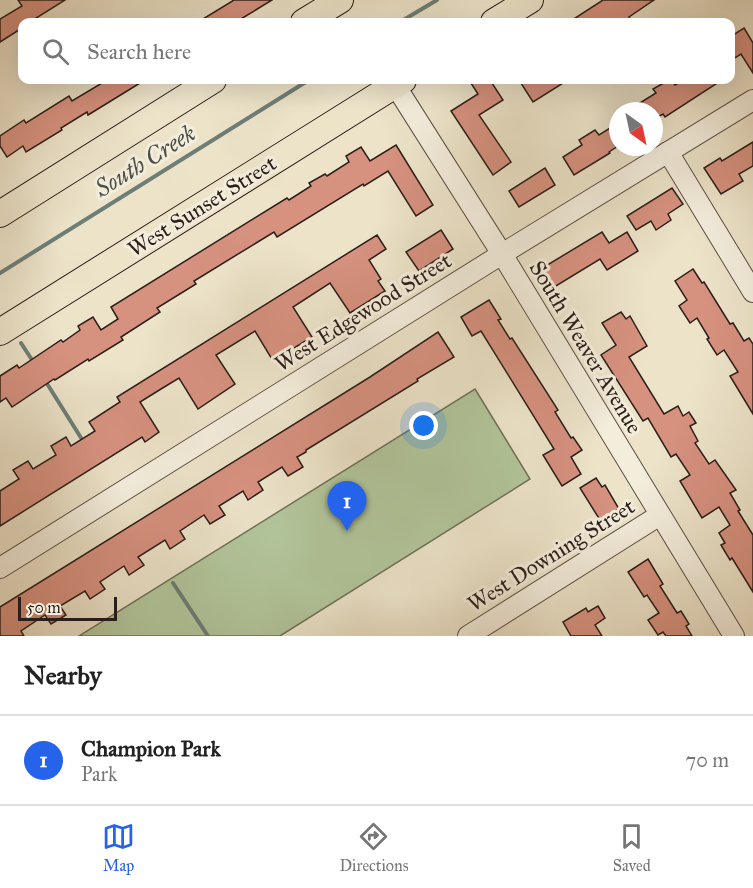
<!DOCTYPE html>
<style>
body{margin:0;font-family:"IM FELL Great Primer",serif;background:#f6f6f6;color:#222}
.compass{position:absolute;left:609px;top:102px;width:54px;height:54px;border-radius:50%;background:#fff;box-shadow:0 6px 24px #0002;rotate:147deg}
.scale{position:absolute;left:18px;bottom:15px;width:99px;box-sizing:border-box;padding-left:6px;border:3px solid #2c1e19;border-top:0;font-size:16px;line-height:21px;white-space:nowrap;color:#2c1e19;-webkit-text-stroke:4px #f3eddc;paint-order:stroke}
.you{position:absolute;left:424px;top:426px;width:21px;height:21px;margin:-15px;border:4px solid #fff;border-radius:50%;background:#1a73e8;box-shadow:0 0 0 9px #1a73e833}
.badge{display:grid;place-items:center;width:39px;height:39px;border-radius:50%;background:#2563eb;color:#fff;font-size:20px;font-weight:700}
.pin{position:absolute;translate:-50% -50px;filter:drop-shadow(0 2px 3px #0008)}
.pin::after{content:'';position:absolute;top:32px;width:21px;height:18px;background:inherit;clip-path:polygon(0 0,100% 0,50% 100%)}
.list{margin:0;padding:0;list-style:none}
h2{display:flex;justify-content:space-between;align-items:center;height:78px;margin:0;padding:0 24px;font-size:26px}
h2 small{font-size:20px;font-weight:400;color:#767676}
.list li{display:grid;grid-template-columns:39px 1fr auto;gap:18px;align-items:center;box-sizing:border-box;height:90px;padding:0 24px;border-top:2px solid #e0e0e0}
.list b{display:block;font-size:22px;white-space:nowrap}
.list p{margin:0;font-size:20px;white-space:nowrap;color:#767676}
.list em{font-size:20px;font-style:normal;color:#767676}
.icon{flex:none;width:33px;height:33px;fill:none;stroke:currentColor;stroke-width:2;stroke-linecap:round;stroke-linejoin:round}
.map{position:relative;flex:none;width:753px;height:636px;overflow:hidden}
.search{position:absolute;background:#fff;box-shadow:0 6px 24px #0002;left:18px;right:18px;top:18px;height:66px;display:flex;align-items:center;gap:15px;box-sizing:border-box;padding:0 21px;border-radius:12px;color:#767676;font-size:22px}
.sheet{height:168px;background:#fff}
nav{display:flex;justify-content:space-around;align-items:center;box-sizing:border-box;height:84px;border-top:2px solid #e0e0e0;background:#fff;font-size:16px;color:#767676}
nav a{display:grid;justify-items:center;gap:3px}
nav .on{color:#2563eb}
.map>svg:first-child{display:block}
.green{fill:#b2c59b;stroke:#6f725a;stroke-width:1.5}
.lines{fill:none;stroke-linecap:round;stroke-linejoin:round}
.stream{stroke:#6d7e77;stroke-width:4}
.building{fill:#d6917f;stroke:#2c1e19;stroke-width:1.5}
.minor-casing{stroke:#5c4f45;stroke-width:22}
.major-casing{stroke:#2c1e19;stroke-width:28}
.minor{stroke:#f3eddc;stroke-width:20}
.major{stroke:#ece3c9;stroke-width:26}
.labels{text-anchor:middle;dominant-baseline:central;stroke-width:6;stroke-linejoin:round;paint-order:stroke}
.street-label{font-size:22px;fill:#2c1e19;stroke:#f3eddc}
.water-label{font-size:24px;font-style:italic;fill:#4d4e48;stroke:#f3eddc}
</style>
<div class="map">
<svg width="753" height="636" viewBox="0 0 753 636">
<rect width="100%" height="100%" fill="#ece3c9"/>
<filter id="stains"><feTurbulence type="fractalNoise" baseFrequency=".00333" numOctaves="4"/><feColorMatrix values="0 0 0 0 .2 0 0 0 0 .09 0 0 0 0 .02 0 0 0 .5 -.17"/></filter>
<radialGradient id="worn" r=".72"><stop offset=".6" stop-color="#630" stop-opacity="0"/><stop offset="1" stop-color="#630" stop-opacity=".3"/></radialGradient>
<!-- green -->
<polygon class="green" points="475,389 530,479 280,636 79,636"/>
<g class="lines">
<!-- stream -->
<g class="stream">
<polyline points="400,22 437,0"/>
<polyline points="0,273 309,80"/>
<polyline points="21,343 34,363"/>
<polyline points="46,382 83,441"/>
<polyline points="173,583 208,636"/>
</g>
</g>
<!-- building -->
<g class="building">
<polygon points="18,0 65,0 30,22 22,22 22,28 0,42 0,19 22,6"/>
<polygon points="234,0 272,0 236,22 198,22"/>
<polygon points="603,0 654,0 629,17 632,22 569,22"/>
<polygon points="744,28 753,43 753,73 741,54 730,61 730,37"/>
<polygon points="107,80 145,80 88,115 87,112 61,128 62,130 26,152 23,146 7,157 0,146 0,136 24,120 26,123 69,96 72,101"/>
<polygon points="469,80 490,80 503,100 479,115 511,162 493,175 451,111 478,94"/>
<polygon points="519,80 568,80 533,102"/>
<polygon points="669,80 671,80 675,85 684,80 722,80 665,117 663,114 654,119 654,111 627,111 656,93 653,89"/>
<polygon points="618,123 618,146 609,152 610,153 574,175 563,157 582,145 579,140 595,130 599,135"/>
<polygon points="753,142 753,166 739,174 743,181 721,194 704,168 720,158 722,161"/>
<polygon points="396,145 433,205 416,216 388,171 364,186 363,184 277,237 274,232 194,281 196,284 157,308 160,312 121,337 123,340 89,361 88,359 55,380 54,379 12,407 6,398 0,402 0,376 17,365 19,368 61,340 63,342 80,330 78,326 93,317 101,330 118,319 111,307 287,198 289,200 311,186 309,183 325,174 327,176 349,162 346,156 361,147 370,161"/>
<polygon points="545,168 555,185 519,207 509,191"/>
<polygon points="672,188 683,204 668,214 671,220 656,230 651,221 636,230 627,216"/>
<polygon points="441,230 453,249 419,271 406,252"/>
<polygon points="602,232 609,243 627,232 638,251 607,270 600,259 551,289 539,270"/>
<polygon points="377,235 386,249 369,260 381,279 378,281 385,291 350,313 330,283 293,307 312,337 273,361 255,331 216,355 235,384 198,409 179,378 161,389 140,402 159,432 145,442 142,437 0,526 0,491 19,479 13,470 28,461 33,469 56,455 51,446 66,437 71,446 95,431 89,422 120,402 117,397"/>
<polygon points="693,269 702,283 704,282 730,324 733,323 744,341 749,338 753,344 753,414 730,376 738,372 724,350 717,355 707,339 709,338 697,318 690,323 679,306 687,300 675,281"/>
<polygon points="489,300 501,319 498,320 510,339 512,338 558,410 555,412 571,438 573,437 582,450 571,457 581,474 562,486 543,455 554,449 481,331 472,336 461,317"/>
<polygon points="621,312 626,319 630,316 647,346 629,357 664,414 678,406 683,416 689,412 696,423 690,426 698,441 695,443 709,464 715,460 736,490 730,493 740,510 738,511 753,535 753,592 732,558 730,560 721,545 725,543 719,533 730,525 719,507 702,518 680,481 690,475 676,454 671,457 648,418 643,421 601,355 616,345 602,323"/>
<polygon points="438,332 454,357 417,379 418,381 306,450 306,452 297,457 303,467 288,476 282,467 258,482 263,490 248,500 243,491 219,506 225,515 210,524 204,515 180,531 185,539 170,549 165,540 138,557 144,565 129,575 124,566 100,582 105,589 90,599 85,591 60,606 66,615 51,624 45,615 21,631 24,636 0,636 0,607 370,377"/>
<polygon points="596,478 602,487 605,485 619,509 600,520 580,488"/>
<polygon points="648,559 663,584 660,586 672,605 677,613 681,611 689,624 686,626 692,636 666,636 663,632 658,635 648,620 659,613 647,595 644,597 628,572"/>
<polygon points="598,606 605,618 595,625 602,636 571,636 563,622 586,608 588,612"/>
</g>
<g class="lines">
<defs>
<g id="minor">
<polyline points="395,85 502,254 734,636"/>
<polyline points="668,152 753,292"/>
<polyline points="0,568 502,254 753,100"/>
<polyline points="468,636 660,515"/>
</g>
<g id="major">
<polyline points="304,22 340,0"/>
<polyline points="494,22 530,0"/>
<polyline points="0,214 213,80"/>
<polyline points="0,332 403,80"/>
</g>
</defs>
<!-- minor casing -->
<use href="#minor" class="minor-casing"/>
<!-- major casing -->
<use href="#major" class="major-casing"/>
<!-- minor -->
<use href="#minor" class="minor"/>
<!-- major -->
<use href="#major" class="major"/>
</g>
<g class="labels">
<!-- street labels -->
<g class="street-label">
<text transform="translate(202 206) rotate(-32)">West Sunset Street</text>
<text transform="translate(363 312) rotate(-32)">West Edgewood Street</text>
<text transform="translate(586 347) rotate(59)">South Weaver Avenue</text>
<text transform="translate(551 555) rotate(-32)">West Downing Street</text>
</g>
<!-- water labels -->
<g class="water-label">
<text transform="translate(145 161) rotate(-32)">South Creek</text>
</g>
</g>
<rect width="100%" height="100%" filter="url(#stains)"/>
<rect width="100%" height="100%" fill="url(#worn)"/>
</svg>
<svg class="compass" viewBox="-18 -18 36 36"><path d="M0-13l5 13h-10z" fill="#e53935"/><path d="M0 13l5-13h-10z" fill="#767676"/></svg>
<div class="scale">50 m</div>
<div class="you"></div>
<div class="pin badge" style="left:347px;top:531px">1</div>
<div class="search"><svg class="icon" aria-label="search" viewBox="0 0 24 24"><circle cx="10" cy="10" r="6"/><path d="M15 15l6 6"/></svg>Search here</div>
</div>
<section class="sheet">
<h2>Nearby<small></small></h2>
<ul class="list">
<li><span class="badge">1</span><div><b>Champion Park</b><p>Park</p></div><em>70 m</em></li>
</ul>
</section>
<nav>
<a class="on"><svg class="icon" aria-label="map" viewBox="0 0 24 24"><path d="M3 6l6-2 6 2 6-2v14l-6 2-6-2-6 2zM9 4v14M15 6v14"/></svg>Map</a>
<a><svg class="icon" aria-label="directions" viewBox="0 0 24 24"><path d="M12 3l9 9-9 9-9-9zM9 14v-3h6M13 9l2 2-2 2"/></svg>Directions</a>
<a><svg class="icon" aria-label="saved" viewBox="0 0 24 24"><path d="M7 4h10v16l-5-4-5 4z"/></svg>Saved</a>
</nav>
